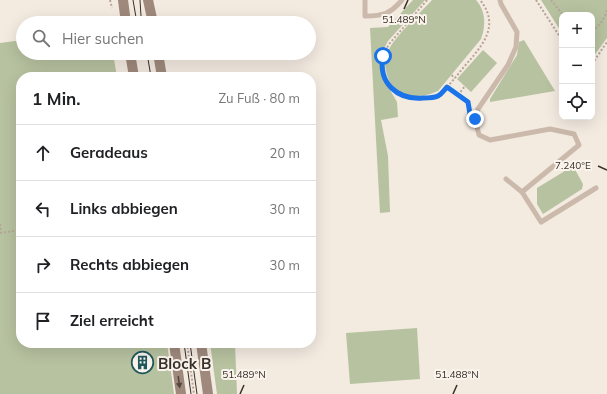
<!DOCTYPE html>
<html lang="de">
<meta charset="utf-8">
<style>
body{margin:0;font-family:Mulish,sans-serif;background:#f6f6f6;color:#202124}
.controls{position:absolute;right:12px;top:12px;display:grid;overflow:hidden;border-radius:8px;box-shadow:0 4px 16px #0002}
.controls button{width:36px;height:36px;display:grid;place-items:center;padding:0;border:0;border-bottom:1px solid #e0e0e0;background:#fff;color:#202124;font:20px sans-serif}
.stop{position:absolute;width:12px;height:12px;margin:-9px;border:3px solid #1a73e8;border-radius:50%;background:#fff}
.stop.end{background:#1a73e8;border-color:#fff;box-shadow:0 1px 4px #0008}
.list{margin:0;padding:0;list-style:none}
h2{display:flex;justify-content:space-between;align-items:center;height:52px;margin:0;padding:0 16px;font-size:17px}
h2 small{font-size:13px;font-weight:400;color:#757577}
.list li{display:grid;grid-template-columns:26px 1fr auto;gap:12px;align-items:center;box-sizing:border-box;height:56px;padding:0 16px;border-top:1px solid #e0e0e0}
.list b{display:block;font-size:15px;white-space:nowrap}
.list em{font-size:13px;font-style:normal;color:#757577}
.icon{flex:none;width:22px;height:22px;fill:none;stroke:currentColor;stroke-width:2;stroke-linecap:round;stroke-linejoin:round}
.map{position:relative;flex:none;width:607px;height:394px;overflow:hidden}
.search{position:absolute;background:#fff;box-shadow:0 4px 16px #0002;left:16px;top:16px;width:300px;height:44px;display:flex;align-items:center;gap:10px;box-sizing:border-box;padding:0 14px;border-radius:22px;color:#757577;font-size:15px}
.panel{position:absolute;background:#fff;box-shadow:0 4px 16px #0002;left:16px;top:72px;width:300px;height:276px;border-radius:16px}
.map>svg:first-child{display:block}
.green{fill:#b7c2a0}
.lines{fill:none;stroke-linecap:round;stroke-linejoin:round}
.path{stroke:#b7a496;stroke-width:2;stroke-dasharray:2 2;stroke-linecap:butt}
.service{stroke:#cbbaab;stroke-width:5}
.secondary{stroke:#9f897d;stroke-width:10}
.tram{stroke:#392f2a;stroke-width:1}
.oneway{fill:#52463f}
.route{stroke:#1a73e8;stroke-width:5}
.ticks{fill:none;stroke:#392f2a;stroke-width:1.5}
.labels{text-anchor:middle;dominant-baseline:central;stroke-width:4;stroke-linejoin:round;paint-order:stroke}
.poi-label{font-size:15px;font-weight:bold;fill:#392f2a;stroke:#faf4ed;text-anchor:start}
.ticks-label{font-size:10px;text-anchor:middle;fill:#392f2a;stroke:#faf4ed;stroke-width:4;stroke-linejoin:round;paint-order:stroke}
</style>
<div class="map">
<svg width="607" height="394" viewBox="0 0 607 394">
<rect width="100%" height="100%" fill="#f3eae0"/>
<!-- green -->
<g class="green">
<polygon points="413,0 425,0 388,41 381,54 380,69 383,78 397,102 398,117 381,120 388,156 390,212 380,213 370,28 388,27"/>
<path d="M432 0H476C486 11 486 26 481 39L438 91C427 96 410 99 399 92 393 88 389 82 387 75 385 68 384 60 387 54 391 40 421 12 432 0Z"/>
<polygon points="541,0 607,0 607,38 593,57 592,15 562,15 562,33"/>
<polygon points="23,40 23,53 113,53 117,77 21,77 21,343 167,343 174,394 0,394 0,43"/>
<polygon points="524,40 555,91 490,102 490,99 517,55 519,42"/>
<polygon points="483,50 497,63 471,92 457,79"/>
<polygon points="573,166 583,184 582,189 543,214 537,204 537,188"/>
<polygon points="417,328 420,379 350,384 346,333"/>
<polygon points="210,343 235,343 237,394 217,394"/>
</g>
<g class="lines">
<!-- path -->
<g class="path">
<polyline points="110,0 112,8"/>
<path d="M427 0 390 43C383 53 379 66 385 78 396 100 416 102 438 96 447 88 455 78 463 68 480 48 502 27 480 0"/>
<polyline points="536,0 562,40"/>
<polyline points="551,0 563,15"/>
<path d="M592 31C599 26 605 19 607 10"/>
<polyline points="592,64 607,42"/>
<polyline points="452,75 454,79"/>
<polyline points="447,87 468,102 469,109"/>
<polyline points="458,95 465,86"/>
<polyline points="0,224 1,232"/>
<polyline points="0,233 21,230"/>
<polyline points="187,343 194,394"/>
</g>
<!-- service -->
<g class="service">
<path d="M365 0V16C383 16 390 14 402 0"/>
<polyline points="500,0 501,4 517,32 516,47 508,65 478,109 475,119 479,135 490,140 550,129 574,134 579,145 522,192"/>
<polyline points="506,179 522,192 541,222 596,188"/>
</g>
<!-- secondary -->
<g class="secondary">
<polyline points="123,0 126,23"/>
<polyline points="148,0 153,23"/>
<polyline points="130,53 134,77"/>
<polyline points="158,53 162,77"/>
<polyline points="174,343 181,394"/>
<polyline points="201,343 208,394"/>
</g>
<!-- tram -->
<g class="tram">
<polyline points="133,0 137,23"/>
<polyline points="140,0 141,16"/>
<polyline points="147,53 151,77"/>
<polyline points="184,343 191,394"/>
<polyline points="190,343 197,394"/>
</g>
</g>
<!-- one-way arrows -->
<defs><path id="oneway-solid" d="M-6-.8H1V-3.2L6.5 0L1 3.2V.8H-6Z"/></defs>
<use class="oneway" href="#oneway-solid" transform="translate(179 382) rotate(82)"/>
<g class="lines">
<!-- route -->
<path class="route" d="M383 56C378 83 397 100 423 98 428 98 434 98 438 96 442 94 444 90 447 87L468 102 470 114 475 119"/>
</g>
<!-- ticks -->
<path class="ticks" d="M404 9 408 0M598 166 607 170M240 394 244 385M453 394 457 385"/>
<!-- icons -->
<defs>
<symbol id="building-ring" viewBox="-11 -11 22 22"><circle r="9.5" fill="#faf4ed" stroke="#20575b" stroke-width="1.5"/><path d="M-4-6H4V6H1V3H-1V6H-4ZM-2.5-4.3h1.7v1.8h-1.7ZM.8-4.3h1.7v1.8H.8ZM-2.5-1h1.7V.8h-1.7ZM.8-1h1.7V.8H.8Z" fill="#20575b"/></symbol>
</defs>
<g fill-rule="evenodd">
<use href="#building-ring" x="130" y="350" width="25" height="25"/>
</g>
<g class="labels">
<!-- poi labels -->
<g class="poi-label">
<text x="158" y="363">Block B</text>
</g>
</g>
<g class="ticks-label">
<text x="404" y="23">51.489°N</text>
<text x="573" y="169">7.240°E</text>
<text x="244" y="378">51.489°N</text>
<text x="457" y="378">51.488°N</text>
</g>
</svg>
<div class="controls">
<button>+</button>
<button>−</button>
<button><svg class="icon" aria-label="locate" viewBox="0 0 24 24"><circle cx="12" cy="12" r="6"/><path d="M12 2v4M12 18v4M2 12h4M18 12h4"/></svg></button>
</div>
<div class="stop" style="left:383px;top:56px"></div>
<div class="stop end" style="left:475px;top:119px"></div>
<div class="search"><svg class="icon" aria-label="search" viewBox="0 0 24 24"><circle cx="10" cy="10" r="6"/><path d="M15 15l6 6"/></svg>Hier suchen</div>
<section class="panel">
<h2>1 Min.<small>Zu Fuß · 80 m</small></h2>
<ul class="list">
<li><svg class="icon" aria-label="ahead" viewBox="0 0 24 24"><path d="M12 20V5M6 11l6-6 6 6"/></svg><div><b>Geradeaus</b></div><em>20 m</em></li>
<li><svg class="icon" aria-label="left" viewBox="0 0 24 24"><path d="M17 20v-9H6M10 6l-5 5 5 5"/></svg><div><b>Links abbiegen</b></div><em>30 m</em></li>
<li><svg class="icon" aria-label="right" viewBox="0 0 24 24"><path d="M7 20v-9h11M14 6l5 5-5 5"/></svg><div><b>Rechts abbiegen</b></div><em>30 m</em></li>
<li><svg class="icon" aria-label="arrive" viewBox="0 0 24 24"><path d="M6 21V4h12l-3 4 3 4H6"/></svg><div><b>Ziel erreicht</b></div></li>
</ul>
</section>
</div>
